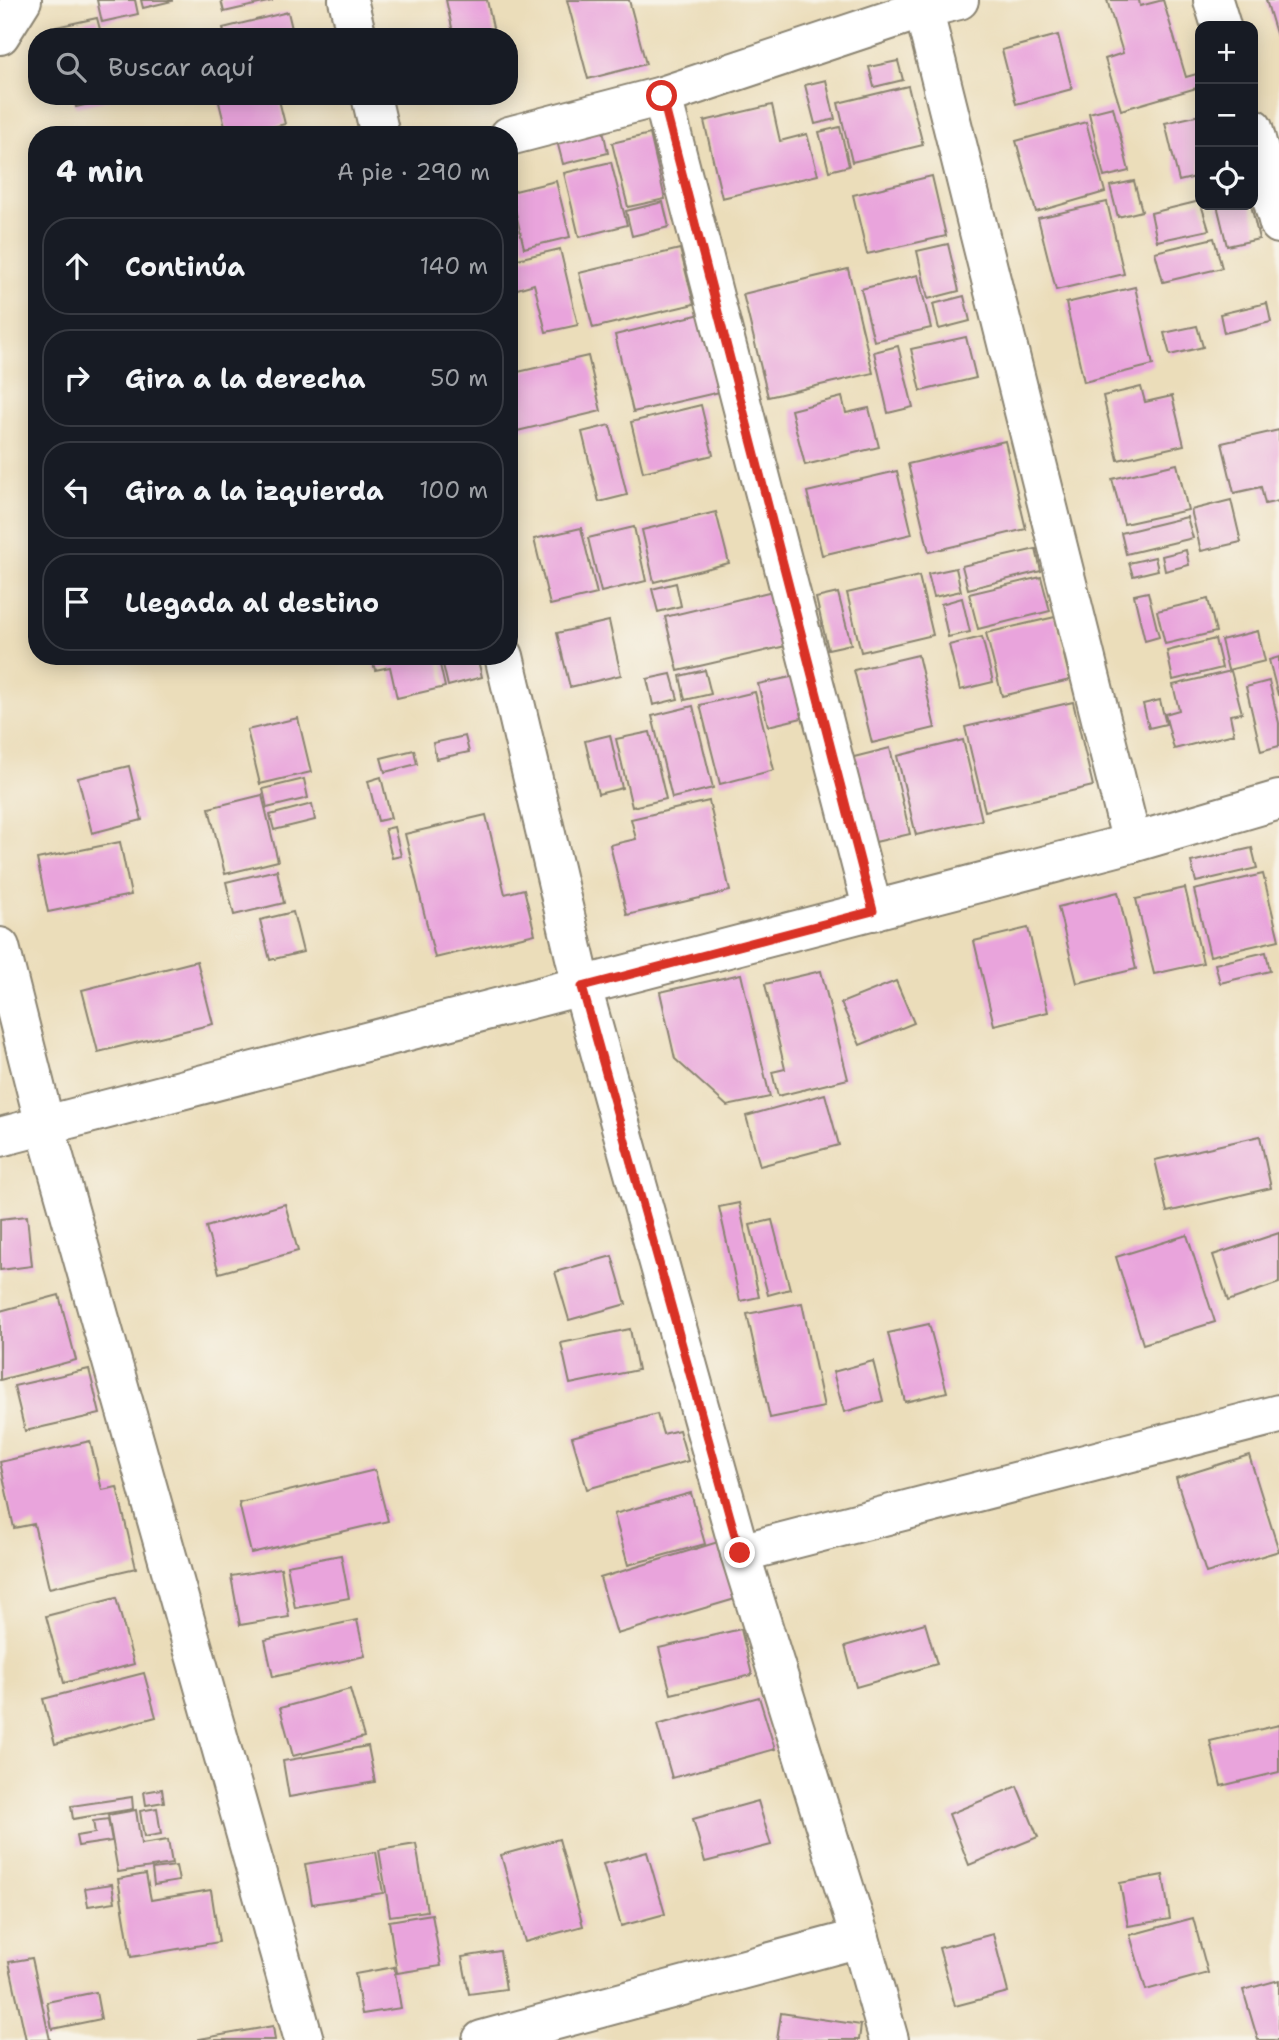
<!DOCTYPE html>
<html lang="es">
<meta charset="utf-8">
<style>
body{margin:0;font-family:"Shantell Sans",sans-serif;background:#20242c;color:#f1f3f6}
.controls{position:absolute;right:21px;top:21px;display:grid;overflow:hidden;border-radius:14px;box-shadow:0 4px 18px #0003}
.controls button{width:63px;height:63px;display:grid;place-items:center;padding:0;border:0;border-bottom:2px solid #363941;background:#171b24;color:#f1f3f6;font:35px sans-serif}
.stop{position:absolute;width:21px;height:21px;margin:-16px;border:5px solid #d93025;border-radius:50%;background:#fff}
.stop.end{background:#d93025;border-color:#fff;box-shadow:0 2px 7px #0008}
.list{margin:0;padding:0;list-style:none}
h2{display:flex;justify-content:space-between;align-items:center;height:91px;margin:0;padding:0 28px;font-size:30px}
h2 small{font-size:23px;font-weight:400;color:#9ea1a6}
.list li{display:grid;grid-template-columns:46px 1fr auto;gap:21px;align-items:center;box-sizing:border-box;height:98px;margin:0 14px 14px;padding:0 14px;border:2px solid #363941;border-radius:28px}
.list b{display:block;font-size:26px;white-space:nowrap}
.list em{font-size:23px;font-style:normal;color:#9ea1a6}
.icon{flex:none;width:38px;height:38px;fill:none;stroke:currentColor;stroke-width:2;stroke-linecap:round;stroke-linejoin:round}
.map{position:relative;flex:none;width:1279px;height:2040px;overflow:hidden}
.search{position:absolute;background:#171b24;box-shadow:0 4px 18px #0003;left:28px;top:28px;width:490px;height:77px;display:flex;align-items:center;gap:18px;box-sizing:border-box;padding:0 24px;border-radius:28px;color:#9ea1a6;font-size:26px}
.panel{position:absolute;background:#171b24;box-shadow:0 4px 18px #0003;left:28px;top:126px;width:490px;height:539px;border-radius:28px}
.map>svg:first-child{display:block}
.building{fill:#e9a4dc}
.lines{fill:none;stroke-linecap:round;stroke-linejoin:round}
.minor-casing{stroke:#8b8472;stroke-width:42}
.minor{stroke:#fff;stroke-width:38}
.route{stroke:#d93025;stroke-width:9}
</style>
<div class="map">
<svg width="1279" height="2040" viewBox="0 0 1279 2040">
<rect width="100%" height="100%" fill="#f7f3e8"/>
<filter id="ink" filterUnits="userSpaceOnUse"><feTurbulence type="fractalNoise" baseFrequency=".0143" numOctaves="2"/><feDisplacementMap in="SourceGraphic" scale="14" xChannelSelector="R" yChannelSelector="G"/><feConvolveMatrix kernelMatrix="1 2 1 2 8 2 1 2 1" color-interpolation-filters="sRGB"/></filter>
<filter id="wash" filterUnits="userSpaceOnUse"><feTurbulence type="fractalNoise" baseFrequency=".00686" numOctaves="4" result="noise"/><feDisplacementMap in="SourceGraphic" scale="28" xChannelSelector="R" yChannelSelector="G"/><feGaussianBlur stdDeviation="1.57" result="paint"/><feColorMatrix in="noise" values="0 0 0 0 0 0 0 0 0 0 0 0 0 0 0 0 0 1.4 0 .05"/><feComposite in="paint" operator="in"/></filter>
<g filter="url(#wash)">
<rect width="100%" height="100%" fill="#ebddba"/>
<g id="blocks">
<!-- building -->
<g class="building">
<polygon points="97,0 135,0 138,14 102,22"/>
<polygon points="141,0 172,0 172,1 143,8"/>
<polygon points="221,0 272,0 272,1 224,12"/>
<polygon points="446,0 487,0 495,37 454,37"/>
<polygon points="567,0 629,0 646,64 588,79"/>
<polygon points="1107,0 1139,0 1140,6 1163,0 1186,77 1200,73 1200,87 1121,110 1105,59 1123,53"/>
<polygon points="1266,0 1279,0 1279,40 1278,40"/>
<polygon points="288,12 294,37 225,37 223,28"/>
<polygon points="97,18 102,37 58,37 56,27"/>
<polygon points="1058,35 1072,89 1016,104 1002,50"/>
<polygon points="898,61 903,80 874,87 869,67"/>
<polygon points="826,80 835,119 815,124 805,85"/>
<polygon points="908,86 923,145 852,162 838,103"/>
<polygon points="73,96 119,96 119,97 76,107"/>
<polygon points="223,96 278,96 285,124 242,135 227,135 218,98"/>
<polygon points="772,105 780,141 807,134 818,175 722,198 704,121"/>
<polygon points="1113,107 1129,171 1104,177 1089,113"/>
<polygon points="1200,115 1200,176 1179,181 1165,123"/>
<polygon points="1086,122 1105,192 1036,212 1016,141"/>
<polygon points="840,127 849,166 829,171 819,132"/>
<polygon points="603,130 608,153 563,164 557,141"/>
<polygon points="650,134 665,199 628,207 612,143"/>
<polygon points="611,162 627,225 579,237 564,173"/>
<polygon points="932,176 946,236 867,254 853,195"/>
<polygon points="556,181 570,237 524,248 511,192"/>
<polygon points="1134,181 1142,211 1118,217 1110,186"/>
<polygon points="1200,201 1209,230 1157,241 1151,213"/>
<polygon points="663,202 669,227 632,236 626,211"/>
<polygon points="1107,202 1124,274 1056,290 1038,218"/>
<polygon points="1217,205 1251,205 1259,239 1227,246"/>
<polygon points="1214,238 1222,268 1163,282 1155,252"/>
<polygon points="948,244 959,291 928,299 917,251"/>
<polygon points="560,249 578,325 546,332 534,284 514,290 509,261"/>
<polygon points="680,249 694,304 593,328 579,273"/>
<polygon points="848,269 873,373 768,397 743,294"/>
<polygon points="918,275 931,328 874,341 861,289"/>
<polygon points="1135,287 1153,365 1084,382 1066,303"/>
<polygon points="964,296 970,321 939,329 933,304"/>
<polygon points="1267,303 1271,322 1224,333 1220,314"/>
<polygon points="705,313 724,391 633,412 615,335"/>
<polygon points="1197,326 1203,347 1170,355 1164,333"/>
<polygon points="966,337 976,378 921,391 911,349"/>
<polygon points="898,346 913,407 888,413 874,352"/>
<polygon points="588,356 601,411 509,433 509,374"/>
<polygon points="1141,387 1145,402 1172,396 1184,445 1118,460 1103,396"/>
<polygon points="842,397 846,413 869,408 879,447 805,465 791,410"/>
<polygon points="701,405 713,455 643,472 631,422"/>
<polygon points="610,425 627,495 599,502 582,432"/>
<polygon points="1279,430 1279,501 1265,504 1261,487 1234,493 1222,443"/>
<polygon points="1005,441 1026,529 929,552 908,464"/>
<polygon points="1177,464 1188,510 1124,524 1112,479"/>
<polygon points="897,471 912,534 822,555 807,492"/>
<polygon points="1231,500 1241,542 1201,551 1191,510"/>
<polygon points="716,512 729,563 654,582 642,530"/>
<polygon points="1187,517 1193,538 1126,554 1121,533"/>
<polygon points="634,527 646,581 601,592 588,538"/>
<polygon points="581,528 597,594 550,605 534,539"/>
<polygon points="1036,549 1041,571 968,589 962,566"/>
<polygon points="1186,550 1189,565 1165,571 1162,556"/>
<polygon points="1155,557 1158,570 1133,576 1129,563"/>
<polygon points="956,568 961,591 934,597 928,574"/>
<polygon points="919,576 933,635 861,652 847,593"/>
<polygon points="1041,577 1050,611 978,629 969,594"/>
<polygon points="676,583 681,606 658,612 652,589"/>
<polygon points="777,590 790,645 678,671 665,617"/>
<polygon points="1148,592 1159,637 1145,641 1134,595"/>
<polygon points="838,593 851,644 828,649 816,598"/>
<polygon points="962,598 970,632 948,637 941,604"/>
<polygon points="1208,599 1216,632 1165,644 1157,611"/>
<polygon points="1055,617 1070,680 1002,696 986,633"/>
<polygon points="609,621 621,675 570,687 557,633"/>
<polygon points="1258,631 1265,661 1228,670 1221,640"/>
<polygon points="982,637 993,682 960,690 949,645"/>
<polygon points="1215,639 1222,668 1173,680 1167,651"/>
<polygon points="918,655 935,728 872,743 854,670"/>
<polygon points="371,656 438,656 445,687 397,698 390,667 375,670"/>
<polygon points="441,656 477,656 482,677 448,686"/>
<polygon points="1279,657 1279,695 1278,695 1269,660"/>
<polygon points="705,670 711,694 685,700 680,676"/>
<polygon points="1231,671 1242,713 1230,715 1234,734 1174,749 1165,714 1179,710 1173,685"/>
<polygon points="671,674 678,699 653,705 647,679"/>
<polygon points="796,676 806,717 768,726 758,684"/>
<polygon points="1269,681 1279,723 1279,746 1261,751 1246,687"/>
<polygon points="755,692 774,770 720,784 700,705"/>
<polygon points="1160,700 1166,724 1149,728 1143,704"/>
<polygon points="1073,702 1093,786 985,811 965,727"/>
<polygon points="693,706 713,788 672,798 652,716"/>
<polygon points="298,718 311,772 260,784 247,730"/>
<polygon points="650,732 666,799 632,807 616,739"/>
<polygon points="610,735 622,788 598,794 585,741"/>
<polygon points="465,736 469,752 436,759 433,743"/>
<polygon points="963,740 982,820 916,835 897,756"/>
<polygon points="890,748 910,834 871,843 850,758"/>
<polygon points="414,750 417,764 385,772 381,758"/>
<polygon points="129,766 142,820 92,833 78,778"/>
<polygon points="381,777 391,818 378,821 368,781"/>
<polygon points="304,779 308,798 267,808 263,789"/>
<polygon points="262,795 278,861 225,874 209,808"/>
<polygon points="709,801 730,891 627,915 610,845 636,839 631,819"/>
<polygon points="312,804 315,820 274,830 270,815"/>
<polygon points="486,815 505,894 524,889 535,934 435,958 405,834"/>
<polygon points="394,827 401,856 392,858 385,829"/>
<polygon points="120,842 131,895 48,912 37,859"/>
<polygon points="1252,848 1257,868 1196,882 1191,862"/>
<polygon points="277,870 284,903 234,915 226,882"/>
<polygon points="1263,874 1279,940 1210,956 1194,890"/>
<polygon points="1185,888 1203,963 1154,974 1136,899"/>
<polygon points="1118,892 1136,969 1077,983 1058,907"/>
<polygon points="293,912 303,952 270,960 260,920"/>
<polygon points="1028,928 1048,1012 994,1025 974,941"/>
<polygon points="1266,952 1270,971 1220,983 1215,964"/>
<polygon points="197,961 213,1024 98,1052 82,990"/>
<polygon points="821,971 848,1079 778,1096 772,1072 785,1069 765,984"/>
<polygon points="741,974 770,1097 727,1106 675,1059 660,992"/>
<polygon points="896,981 914,1023 860,1045 841,1003"/>
<polygon points="825,1094 839,1145 760,1166 746,1116"/>
<polygon points="1260,1136 1271,1188 1167,1212 1155,1160"/>
<polygon points="739,1203 759,1297 740,1301 719,1207"/>
<polygon points="285,1204 298,1251 219,1273 206,1227"/>
<polygon points="27,1216 32,1266 0,1270 0,1219"/>
<polygon points="772,1220 790,1289 768,1295 750,1225"/>
<polygon points="1279,1233 1279,1283 1228,1301 1213,1255"/>
<polygon points="1187,1235 1215,1322 1143,1344 1116,1257"/>
<polygon points="612,1256 626,1304 569,1320 555,1272"/>
<polygon points="59,1295 76,1360 0,1380 0,1311"/>
<polygon points="802,1303 824,1407 770,1418 747,1314"/>
<polygon points="929,1324 947,1392 905,1402 888,1333"/>
<polygon points="630,1329 638,1370 570,1384 561,1343"/>
<polygon points="873,1361 883,1401 844,1412 833,1372"/>
<polygon points="89,1369 100,1414 25,1431 14,1386"/>
<polygon points="657,1414 663,1434 679,1430 688,1461 587,1489 572,1437"/>
<polygon points="90,1441 102,1490 117,1487 136,1568 49,1588 34,1524 14,1528 0,1462"/>
<polygon points="1249,1455 1279,1551 1206,1573 1176,1478"/>
<polygon points="375,1470 388,1521 251,1553 239,1503"/>
<polygon points="691,1493 705,1544 628,1565 614,1514"/>
<polygon points="718,1542 735,1599 617,1634 600,1578"/>
<polygon points="341,1555 349,1598 295,1608 287,1565"/>
<polygon points="281,1568 289,1617 240,1625 231,1576"/>
<polygon points="116,1598 134,1664 64,1683 46,1616"/>
<polygon points="357,1620 365,1656 273,1677 265,1640"/>
<polygon points="925,1623 937,1664 856,1687 845,1646"/>
<polygon points="741,1629 752,1675 671,1694 659,1648"/>
<polygon points="144,1673 156,1717 55,1744 43,1699"/>
<polygon points="350,1689 364,1737 293,1756 280,1708"/>
<polygon points="759,1697 775,1749 672,1778 657,1725"/>
<polygon points="1279,1725 1279,1772 1221,1786 1210,1741"/>
<polygon points="368,1746 375,1782 289,1797 283,1761"/>
<polygon points="1017,1786 1038,1837 969,1865 949,1814"/>
<polygon points="162,1789 164,1802 146,1805 144,1792"/>
<polygon points="132,1797 133,1809 73,1819 71,1806"/>
<polygon points="758,1801 771,1845 705,1862 693,1819"/>
<polygon points="157,1808 161,1834 144,1837 140,1811"/>
<polygon points="136,1810 141,1844 168,1840 172,1864 118,1872 108,1815"/>
<polygon points="108,1819 112,1841 78,1846 76,1836 95,1833 93,1821"/>
<polygon points="559,1839 583,1926 525,1942 501,1855"/>
<polygon points="416,1844 427,1911 390,1916 379,1850"/>
<polygon points="376,1852 383,1893 312,1904 305,1864"/>
<polygon points="647,1852 665,1914 621,1926 603,1864"/>
<polygon points="176,1866 179,1881 154,1885 152,1869"/>
<polygon points="146,1874 151,1900 211,1890 219,1942 131,1957 118,1879"/>
<polygon points="1163,1875 1170,1919 1128,1926 1120,1883"/>
<polygon points="112,1884 115,1902 88,1906 85,1888"/>
<polygon points="432,1914 441,1966 397,1973 389,1921"/>
<polygon points="1193,1918 1208,1973 1146,1990 1130,1935"/>
<polygon points="993,1934 1008,1992 955,2006 939,1948"/>
<polygon points="500,1951 506,1989 469,1994 462,1957"/>
<polygon points="32,1958 50,2040 26,2040 9,1962"/>
<polygon points="394,1967 401,2008 362,2014 355,1974"/>
<polygon points="1279,1980 1279,2040 1258,2040 1243,1990"/>
<polygon points="96,1992 101,2019 52,2029 47,2002"/>
<polygon points="781,2013 861,2025 859,2040 777,2040"/>
<polygon points="273,2026 275,2040 199,2040 199,2039"/>
</g>
</g>
</g>
<g filter="url(#ink)">
<use href="#blocks" fill-opacity="0" stroke="#8b8472" stroke-width="2"/>
<g class="lines">
<defs>
<g id="minor">
<polyline points="348,0 357,37"/>
<polyline points="921,0 1132,843"/>
<polyline points="1213,0 1221,26"/>
<polyline points="0,35 22,0"/>
<polyline points="371,96 380,135"/>
<polyline points="662,96 873,911"/>
<polyline points="1253,128 1279,224"/>
<polyline points="509,136 662,96 923,9 959,0"/>
<polyline points="504,656 582,987 740,1553 860,1938 889,2040"/>
<polyline points="0,947 45,1125 304,2040"/>
<polyline points="0,1137 1132,843 1279,800"/>
<polyline points="740,1553 1279,1414"/>
<polyline points="482,2040 860,1938"/>
</g>
</defs>
<!-- minor casing -->
<use href="#minor" class="minor-casing"/>
<!-- minor -->
<use href="#minor" class="minor"/>
</g>
</g>
<g class="lines" filter="url(#ink)">
<!-- route -->
<polyline class="route" points="662,96 873,911 582,987 740,1553"/>
</g>
</svg>
<div class="controls">
<button>+</button>
<button>−</button>
<button><svg class="icon" aria-label="locate" viewBox="0 0 24 24"><circle cx="12" cy="12" r="6"/><path d="M12 2v4M12 18v4M2 12h4M18 12h4"/></svg></button>
</div>
<div class="stop" style="left:662px;top:96px"></div>
<div class="stop end" style="left:740px;top:1553px"></div>
<div class="search"><svg class="icon" aria-label="search" viewBox="0 0 24 24"><circle cx="10" cy="10" r="6"/><path d="M15 15l6 6"/></svg>Buscar aquí</div>
<section class="panel">
<h2>4 min<small>A pie · 290 m</small></h2>
<ul class="list">
<li><svg class="icon" aria-label="ahead" viewBox="0 0 24 24"><path d="M12 20V5M6 11l6-6 6 6"/></svg><div><b>Continúa</b></div><em>140 m</em></li>
<li><svg class="icon" aria-label="right" viewBox="0 0 24 24"><path d="M7 20v-9h11M14 6l5 5-5 5"/></svg><div><b>Gira a la derecha</b></div><em>50 m</em></li>
<li><svg class="icon" aria-label="left" viewBox="0 0 24 24"><path d="M17 20v-9H6M10 6l-5 5 5 5"/></svg><div><b>Gira a la izquierda</b></div><em>100 m</em></li>
<li><svg class="icon" aria-label="arrive" viewBox="0 0 24 24"><path d="M6 21V4h12l-3 4 3 4H6"/></svg><div><b>Llegada al destino</b></div></li>
</ul>
</section>
</div>
